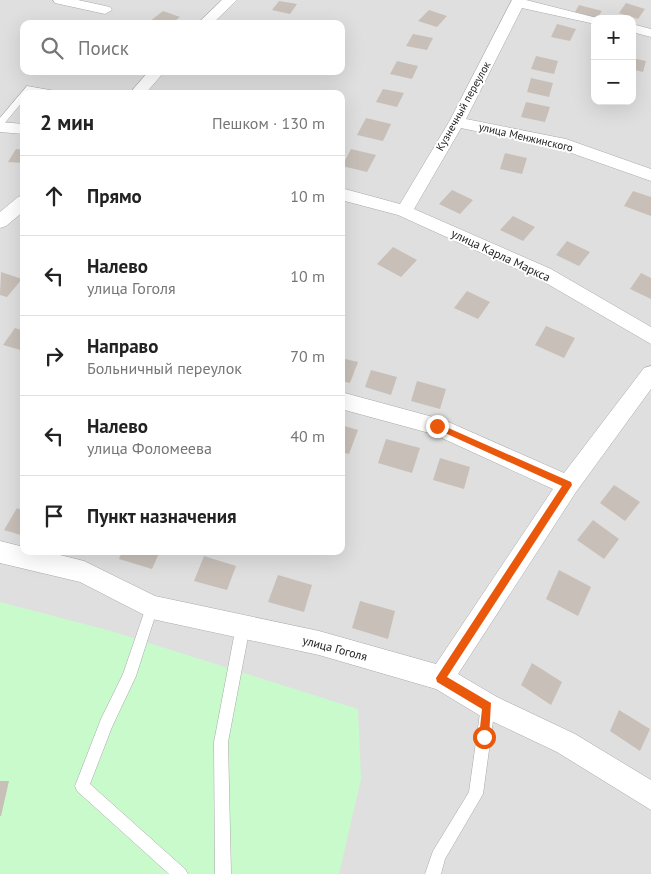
<!DOCTYPE html>
<html lang="ru">
<meta charset="utf-8">
<style>
body{margin:0;font-family:"PT Sans",sans-serif;background:#f6f6f6;color:#222}
.controls{position:absolute;right:15px;top:15px;display:grid;overflow:hidden;border-radius:10px;box-shadow:0 5px 20px #0002}
.controls button{width:45px;height:45px;display:grid;place-items:center;padding:0;border:0;border-bottom:1px solid #e0e0e0;background:#fff;color:#222;font:25px sans-serif}
.stop{position:absolute;width:15px;height:15px;margin:-11px;border:4px solid #ea580c;border-radius:50%;background:#fff}
.stop.end{background:#ea580c;border-color:#fff;box-shadow:0 1px 5px #0008}
.list{margin:0;padding:0;list-style:none}
h2{display:flex;justify-content:space-between;align-items:center;height:65px;margin:0;padding:0 20px;font-size:21px}
h2 small{font-size:16px;font-weight:400;color:#767676}
.list li{display:grid;grid-template-columns:32px 1fr auto;gap:15px;align-items:center;box-sizing:border-box;height:80px;padding:0 20px;border-top:1px solid #e0e0e0}
.list b{display:block;font-size:19px;white-space:nowrap}
.list p{margin:0;font-size:16px;white-space:nowrap;color:#767676}
.list em{font-size:16px;font-style:normal;color:#767676}
.icon{flex:none;width:28px;height:28px;fill:none;stroke:currentColor;stroke-width:2;stroke-linecap:round;stroke-linejoin:round}
.map{position:relative;flex:none;width:651px;height:874px;overflow:hidden}
.search{position:absolute;background:#fff;box-shadow:0 5px 20px #0002;left:20px;top:20px;width:325px;height:55px;display:flex;align-items:center;gap:12px;box-sizing:border-box;padding:0 18px;border-radius:10px;color:#767676;font-size:19px}
.panel{position:absolute;background:#fff;box-shadow:0 5px 20px #0002;left:20px;top:90px;width:325px;height:465px;border-radius:10px}
.map>svg:first-child{display:block}
.residential{fill:#e0dfdf;fill-rule:evenodd}
.park{fill:#c8facc}
.building{fill:#c7bfb8}
.lines{fill:none;stroke-linecap:round;stroke-linejoin:round}
.service-casing{stroke:#a9a9a9;stroke-width:1}
.minor-casing{stroke:#a9a9a9;stroke-width:1}
.service{fill:#fff;fill-rule:evenodd}
.minor{fill:#fff;fill-rule:evenodd}
.route{fill:#ea580c}
.labels{text-anchor:middle;dominant-baseline:central;stroke-width:4;stroke-linejoin:round;paint-order:stroke}
.far-street-label{font-size:11px;fill:#222;stroke:#fff}
.street-label{font-size:12px;fill:#222;stroke:#fff}
</style>
<div class="map">
<svg width="651" height="874" viewBox="0 0 651 874">
<rect width="100%" height="100%" fill="#f2efe9"/>
<!-- residential -->
<path class="residential" d="M0 0H651V874H0ZM595 19H632V101H595ZM24 24H341V71H24ZM24 94H341V551H24Z"/>
<!-- park -->
<polygon class="park" points="0,602 111,631 358,709 361,779 339,874 0,874"/>
<!-- building -->
<g class="building">
<polygon points="279,1 297,4 290,14 272,10"/>
<polygon points="626,3 645,9 638,19 619,13"/>
<polygon points="579,5 602,11 597,18 575,12"/>
<polygon points="429,10 447,16 437,27 418,21"/>
<polygon points="163,11 180,17 171,24 149,22"/>
<polygon points="557,24 576,29 570,41 551,37"/>
<polygon points="413,34 433,38 427,50 406,46"/>
<polygon points="536,56 558,61 554,74 531,69"/>
<polygon points="632,58 646,61 643,72 632,69"/>
<polygon points="397,61 418,66 412,79 390,74"/>
<polygon points="531,78 553,83 549,97 527,92"/>
<polygon points="383,89 404,93 397,107 376,102"/>
<polygon points="526,102 550,107 545,122 521,117"/>
<polygon points="366,118 391,124 383,141 357,135"/>
<polygon points="16,149 24,150 24,163 8,162"/>
<polygon points="351,149 376,155 367,172 342,166"/>
<polygon points="505,153 527,158 522,174 500,169"/>
<polygon points="452,190 473,200 460,214 439,204"/>
<polygon points="633,191 651,197 651,216 624,206"/>
<polygon points="513,216 535,227 523,241 500,230"/>
<polygon points="567,241 590,252 579,266 556,255"/>
<polygon points="393,247 417,260 401,277 377,264"/>
<polygon points="1,272 22,279 7,297 0,295"/>
<polygon points="641,273 651,278 651,299 630,289"/>
<polygon points="467,291 490,302 478,319 454,308"/>
<polygon points="546,326 575,338 564,358 535,345"/>
<polygon points="15,328 24,331 24,351 3,345"/>
<polygon points="341,358 358,362 350,383 341,381"/>
<polygon points="371,370 397,377 391,395 365,387"/>
<polygon points="417,381 446,389 440,409 411,401"/>
<polygon points="341,425 358,430 349,454 341,452"/>
<polygon points="386,439 420,448 412,473 378,463"/>
<polygon points="440,458 470,467 464,489 433,480"/>
<polygon points="614,485 640,502 625,521 600,503"/>
<polygon points="17,508 24,511 24,536 4,530"/>
<polygon points="593,520 619,539 604,559 577,540"/>
<polygon points="122,551 160,551 152,569 119,559"/>
<polygon points="204,556 236,566 227,590 194,581"/>
<polygon points="559,570 591,587 578,616 546,599"/>
<polygon points="278,575 312,585 304,612 268,602"/>
<polygon points="360,601 395,611 388,639 352,628"/>
<polygon points="532,663 562,682 551,705 521,685"/>
<polygon points="619,710 650,729 640,751 610,731"/>
<polygon points="0,781 9,781 1,816 0,816"/>
</g>
<g class="lines">
<defs>
<g id="service">
<polygon points="27,86 61,92 65,94 47,94 32,91 29,94 24,94 24,100 3,125 0,126 0,118"/>
<polygon points="152,601 157,603 158,607 136,676 112,727 90,784 185,869 188,874 169,874 77,791 75,786 101,719 123,674 146,607 147,603"/>
<polygon points="243,620 248,621 250,626 228,742 231,874 215,874 214,742 236,626 238,621"/>
<polygon points="488,699 493,701 495,706 483,794 445,859 441,874 425,874 433,851 469,792 481,706 483,701"/>
</g>
<g id="minor">
<polygon points="53,0 78,0 110,7 112,10 105,14 55,3"/>
<polygon points="222,0 237,0 212,24 197,24"/>
<polygon points="512,0 526,0 601,19 595,19 595,24 522,8 466,119 566,139 651,169 651,181 557,148 461,128 414,209 551,269 651,327 651,344 539,279 398,215 341,200 341,188 400,204 449,122"/>
<polygon points="632,24 651,29 651,37 632,32"/>
<polygon points="149,71 165,71 145,94 129,94"/>
<polygon points="0,122 24,124 24,134 0,132"/>
<polygon points="24,195 24,211 6,226 0,228 0,212 18,197"/>
<polygon points="651,366 651,389 576,492 458,674 497,697 575,734 651,780 651,810 557,752 479,715 436,689 319,655 152,619 80,582 0,563 0,541 24,547 24,551 44,551 84,561 155,596 319,631 436,664 553,489 433,434 341,409 341,392 444,420 564,473 644,368"/>
</g>
</defs>
<!-- service casing -->
<use href="#service" class="service-casing"/>
<!-- minor casing -->
<use href="#minor" class="minor-casing"/>
<!-- service -->
<use href="#service" class="service"/>
<!-- minor -->
<use href="#minor" class="minor"/>
</g>
<!-- route -->
<polygon class="route" points="437,423 571,482 572,485 447,677 491,703 489,737 484,742 479,737 482,709 437,682 436,678 562,486 434,428 433,426"/>
<g class="labels">
<!-- far-street labels -->
<g class="far-street-label">
<text transform="translate(463 106) rotate(-61)">Кузнечный переулок</text>
<text transform="translate(526 137) rotate(13)">улица Менжинского</text>
</g>
<!-- street labels -->
<g class="street-label">
<text transform="translate(501 255) rotate(25)">улица Карла Маркса</text>
<text transform="translate(335 648) rotate(15)">улица Гоголя</text>
</g>
</g>
</svg>
<div class="controls">
<button>+</button>
<button>−</button>
</div>
<div class="stop" style="left:484px;top:737px"></div>
<div class="stop end" style="left:437px;top:426px"></div>
<div class="search"><svg class="icon" aria-label="search" viewBox="0 0 24 24"><circle cx="10" cy="10" r="6"/><path d="M15 15l6 6"/></svg>Поиск</div>
<section class="panel">
<h2>2 мин<small>Пешком · 130 m</small></h2>
<ul class="list">
<li><svg class="icon" aria-label="ahead" viewBox="0 0 24 24"><path d="M12 20V5M6 11l6-6 6 6"/></svg><div><b>Прямо</b></div><em>10 m</em></li>
<li><svg class="icon" aria-label="left" viewBox="0 0 24 24"><path d="M17 20v-9H6M10 6l-5 5 5 5"/></svg><div><b>Налево</b><p>улица Гоголя</p></div><em>10 m</em></li>
<li><svg class="icon" aria-label="right" viewBox="0 0 24 24"><path d="M7 20v-9h11M14 6l5 5-5 5"/></svg><div><b>Направо</b><p>Больничный переулок</p></div><em>70 m</em></li>
<li><svg class="icon" aria-label="left" viewBox="0 0 24 24"><path d="M17 20v-9H6M10 6l-5 5 5 5"/></svg><div><b>Налево</b><p>улица Фоломеева</p></div><em>40 m</em></li>
<li><svg class="icon" aria-label="arrive" viewBox="0 0 24 24"><path d="M6 21V4h12l-3 4 3 4H6"/></svg><div><b>Пункт назначения</b></div></li>
</ul>
</section>
</div>
